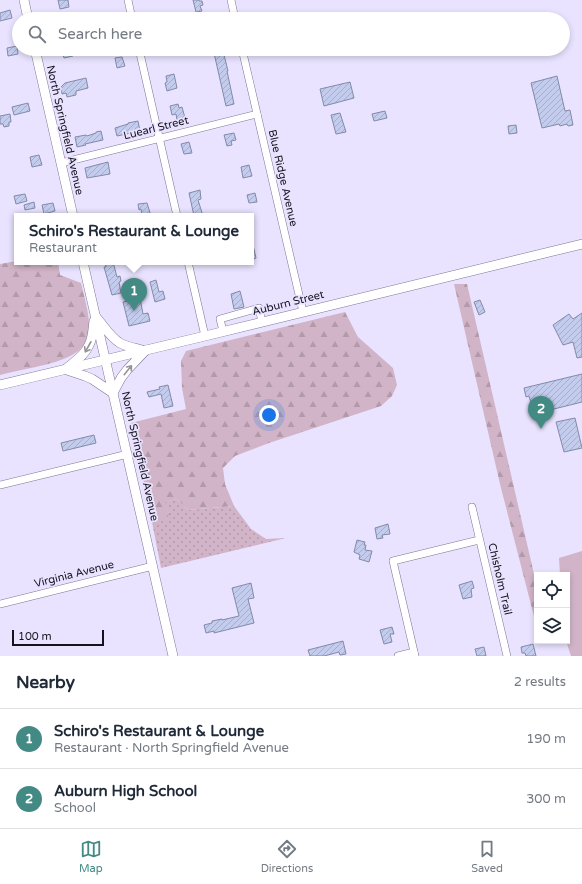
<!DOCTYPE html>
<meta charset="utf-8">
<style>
body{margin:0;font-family:"Varela Round",sans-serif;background:#f2f2f3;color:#1f2937}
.controls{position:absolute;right:12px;bottom:12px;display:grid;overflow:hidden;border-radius:0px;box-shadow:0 2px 6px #0003}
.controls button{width:36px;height:36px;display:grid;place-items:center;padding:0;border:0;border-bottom:1px solid #e0e1e3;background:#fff;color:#1f2937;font:20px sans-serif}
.scale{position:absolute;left:12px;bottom:10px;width:92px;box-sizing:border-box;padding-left:4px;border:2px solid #15121e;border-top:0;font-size:11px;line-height:14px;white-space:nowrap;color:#15121e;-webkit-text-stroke:3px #e9e3ff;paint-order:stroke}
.you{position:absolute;left:269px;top:415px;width:14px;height:14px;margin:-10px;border:3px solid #fff;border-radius:50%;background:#1a73e8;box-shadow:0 0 0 6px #1a73e833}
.badge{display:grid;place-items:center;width:26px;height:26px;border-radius:50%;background:#438a85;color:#fff;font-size:13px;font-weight:700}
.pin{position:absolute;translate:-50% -33px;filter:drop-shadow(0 1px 2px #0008)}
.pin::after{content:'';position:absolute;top:21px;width:14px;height:12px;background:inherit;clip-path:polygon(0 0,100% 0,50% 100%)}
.popup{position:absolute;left:14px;top:213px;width:240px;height:52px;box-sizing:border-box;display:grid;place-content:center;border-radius:0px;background:#fff;filter:drop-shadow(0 1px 3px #0005);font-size:13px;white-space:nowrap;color:#747a83}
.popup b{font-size:15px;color:#1f2937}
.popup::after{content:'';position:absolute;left:50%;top:100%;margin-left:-8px;border:8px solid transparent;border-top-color:#fff}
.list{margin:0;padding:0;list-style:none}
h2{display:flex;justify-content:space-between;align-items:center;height:52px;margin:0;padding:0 16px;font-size:17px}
h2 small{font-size:13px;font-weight:400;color:#747a83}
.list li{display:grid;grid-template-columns:26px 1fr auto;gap:12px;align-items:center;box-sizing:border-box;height:60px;padding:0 16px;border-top:1px solid #e0e1e3}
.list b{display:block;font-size:15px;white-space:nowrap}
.list p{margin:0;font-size:13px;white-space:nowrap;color:#747a83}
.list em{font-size:13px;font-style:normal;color:#747a83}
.icon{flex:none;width:22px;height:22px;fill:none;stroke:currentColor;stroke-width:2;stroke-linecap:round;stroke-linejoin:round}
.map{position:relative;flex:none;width:582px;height:656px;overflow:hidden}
.search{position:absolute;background:#fff;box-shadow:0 2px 6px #0003;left:12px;right:12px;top:12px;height:44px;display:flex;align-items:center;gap:10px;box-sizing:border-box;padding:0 14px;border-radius:22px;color:#747a83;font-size:15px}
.sheet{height:172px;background:#fff}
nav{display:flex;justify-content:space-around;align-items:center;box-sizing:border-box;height:56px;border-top:1px solid #e0e1e3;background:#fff;font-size:11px;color:#747a83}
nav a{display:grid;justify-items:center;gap:2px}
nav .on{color:#438a85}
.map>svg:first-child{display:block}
.grass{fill:url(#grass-dots)}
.forest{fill:url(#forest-firs)}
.pitch{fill:#d1b4c7}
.building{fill:url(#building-hatch);stroke:#838aa9}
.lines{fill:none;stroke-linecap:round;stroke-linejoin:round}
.minor-casing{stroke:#7d7594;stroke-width:8}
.major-casing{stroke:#7d7594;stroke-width:10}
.minor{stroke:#fff;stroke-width:7}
.major{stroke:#fff;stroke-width:9}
.oneway{stroke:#96949a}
.labels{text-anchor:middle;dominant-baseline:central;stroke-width:3.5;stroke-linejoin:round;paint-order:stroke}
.street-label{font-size:11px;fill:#15121e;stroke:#e9e3ff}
</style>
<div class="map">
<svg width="582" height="656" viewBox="0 0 582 656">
<defs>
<pattern id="grass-dots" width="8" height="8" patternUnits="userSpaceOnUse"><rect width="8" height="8" fill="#d1b4c7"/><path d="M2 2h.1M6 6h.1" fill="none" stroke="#b39aaa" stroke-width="1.8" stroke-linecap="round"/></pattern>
<pattern id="forest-firs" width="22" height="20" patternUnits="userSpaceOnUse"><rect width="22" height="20" fill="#d1b4c7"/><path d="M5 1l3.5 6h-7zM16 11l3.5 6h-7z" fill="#b39aaa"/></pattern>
<pattern id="building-hatch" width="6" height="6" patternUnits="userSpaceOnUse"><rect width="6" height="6" fill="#c3cced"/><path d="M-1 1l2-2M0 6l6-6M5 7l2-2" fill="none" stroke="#a7aecb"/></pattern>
</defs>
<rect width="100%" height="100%" fill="#e9e3ff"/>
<!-- grass -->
<polygon class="grass" points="177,499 188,510 234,506 251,529 266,539 286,538 161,568 152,522 166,520 169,514 165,502"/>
<!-- forest -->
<g class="forest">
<path d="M17 261V262H58L60 275 81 283C84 296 88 309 89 322 93 354 61 361 36 367 24 369 12 372 0 375V264Z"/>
<polygon points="454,284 467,284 537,587 537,628 500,484"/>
<polygon points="345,312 358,337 393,368 397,385 392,396 381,406 269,443 235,456 223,468 225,484 234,506 188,510 177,499 166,502 169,514 166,521 152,522 131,423 186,409 182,388 181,361 186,351"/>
</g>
<!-- pitch -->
<polygon class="pitch" points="582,551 582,656 571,656 566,641 567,641 567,575 560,575 559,558"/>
<!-- building -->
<g class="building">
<polygon points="58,0 68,0 69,7 60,9"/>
<polygon points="193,0 199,0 199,1 202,1 203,5 200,6 202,11 196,12"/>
<polygon points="10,10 12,18 0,21 0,13"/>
<polygon points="17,46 18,54 8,56 7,48"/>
<polygon points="72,49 73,56 64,58 62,51"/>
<polygon points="223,51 228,71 227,71 234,104 226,106 214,53"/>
<polygon points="122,57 125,66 117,68 115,58"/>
<polygon points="174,74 177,88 167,91 165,83 167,82 166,76"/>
<polygon points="557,76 565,111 570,110 573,125 568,126 567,124 560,126 559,124 542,128 531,83"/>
<polygon points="86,78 88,88 76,91 76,95 67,97 66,93 62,94 61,87 65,83"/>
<polygon points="350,82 354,98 324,106 320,89"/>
<polygon points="28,103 30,111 14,115 12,107"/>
<polygon points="178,104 179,108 182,107 185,118 177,120 176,114 172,115 170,106"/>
<polygon points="385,111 387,118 374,121 372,114"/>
<polygon points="340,113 346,132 336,134 331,115"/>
<polygon points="10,114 11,122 9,122 9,126 4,127 3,124 0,124 0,116"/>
<polygon points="138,121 140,131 117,136 115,128 128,124 128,123"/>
<polygon points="516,125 517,133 509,134 508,126"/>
<polygon points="101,131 103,140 85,144 86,145 77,147 75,137 86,135 87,136 96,133 96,132"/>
<polygon points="234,133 236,140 231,141 232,145 227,146 224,135"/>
<polygon points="189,142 192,153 184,154 181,144"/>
<polygon points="39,155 42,165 32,167 30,157"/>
<polygon points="108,162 110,174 87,178 85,168"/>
<polygon points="249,165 252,176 243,178 241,167"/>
<polygon points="200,190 201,199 198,200 203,216 194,216 189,193"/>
<polygon points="255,193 257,202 249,203 247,195"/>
<polygon points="25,194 27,201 16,204 14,196"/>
<polygon points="34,202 35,208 25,210 24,205"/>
<polygon points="53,203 55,211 44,214 42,205"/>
<polygon points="147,203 151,216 142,216 141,209 139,210 138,204"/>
<polygon points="251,245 253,245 256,258 251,260"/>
<polygon points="105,262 113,262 117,277 120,276 121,281 119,282 121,293 112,295 104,267 106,267"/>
<polygon points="156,280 159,292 163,291 165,299 155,302 150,282"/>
<polygon points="240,291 244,307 234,309 231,294"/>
<polygon points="140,298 143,314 148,313 150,321 129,326 123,302"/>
<polygon points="480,300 485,312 479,315 474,302"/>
<polygon points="582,313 582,357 577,358 573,342 563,345 553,325 569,314 573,319"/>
<polygon points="582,374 582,402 534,414 529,396 526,397 524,388"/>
<polygon points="168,385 173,406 164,408 161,394 149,397 147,392 160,389 159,387"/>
<polygon points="575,418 582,448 564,452 556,422"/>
<polygon points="94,435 96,443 63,451 61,443"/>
<polygon points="388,524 390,534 382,535 383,538 377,539 375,528"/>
<polygon points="357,540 365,542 364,545 366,545 365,550 372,551 369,562 359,559 360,555 354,552"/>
<polygon points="472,581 474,588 471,589 472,597 463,599 459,585"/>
<polygon points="251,583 254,598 248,599 254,623 214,633 214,631 206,633 204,625 212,623 212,621 222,619 222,620 239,616 232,588"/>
<polygon points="392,627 394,634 390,634 392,642 384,644 380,630"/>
<polygon points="343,641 346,654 340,655 339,652 324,656 310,656 308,650"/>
<polygon points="533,644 536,656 526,656 525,653 522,653 521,647"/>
<polygon points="484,647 486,656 477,656 475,649"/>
</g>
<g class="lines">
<defs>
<g id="minor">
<polyline points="128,0 132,19"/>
<polyline points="231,0 235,19"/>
<polyline points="139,49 177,216"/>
<polyline points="242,49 303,312"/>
<polyline points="61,163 257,114"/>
<polyline points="188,262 205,336"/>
<polyline points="223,331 220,319 259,308 262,322"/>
<polyline points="0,485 128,454"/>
<polyline points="472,507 507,656"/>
<polyline points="0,604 153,566"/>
<polyline points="398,656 414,652"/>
<polyline points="415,656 393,561 479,540"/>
</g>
<g id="major">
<polyline points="24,0 28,19"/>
<polyline points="35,49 73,216"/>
<path d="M83 262C113 393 144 524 173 656"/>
<path d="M96 317C103 325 111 338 120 343 127 347 135 348 142 350"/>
<path d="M67 368C75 361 85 355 89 345 93 338 93 328 94 321"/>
<polyline points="67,370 85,376 92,379 113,393 121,378 127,370 146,350"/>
<polyline points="0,385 205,336 582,244"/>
</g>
</defs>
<!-- minor casing -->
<use href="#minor" class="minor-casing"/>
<!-- major casing -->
<use href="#major" class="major-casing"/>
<!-- minor -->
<use href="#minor" class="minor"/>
<!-- major -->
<use href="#major" class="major"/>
</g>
<!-- one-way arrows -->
<defs><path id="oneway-shaft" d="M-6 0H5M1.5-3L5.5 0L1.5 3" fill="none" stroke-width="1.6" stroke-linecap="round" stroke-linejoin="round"/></defs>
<g class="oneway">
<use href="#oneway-shaft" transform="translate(88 347) rotate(119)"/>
<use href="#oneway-shaft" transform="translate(128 370) rotate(-51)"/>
</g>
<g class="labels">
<!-- street labels -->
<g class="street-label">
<text transform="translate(156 128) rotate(-14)">Luearl Street</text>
<text transform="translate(65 130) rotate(77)">North Springfield Avenue</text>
<text transform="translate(283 178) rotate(77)">Blue Ridge Avenue</text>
<text transform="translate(288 303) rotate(-14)">Auburn Street</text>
<text transform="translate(140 456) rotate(77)">North Springfield Avenue</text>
<text transform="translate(74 574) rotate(-14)">Virginia Avenue</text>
<text transform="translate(500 579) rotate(77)">Chisholm Trail</text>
</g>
</g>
</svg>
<div class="controls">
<button><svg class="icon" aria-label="locate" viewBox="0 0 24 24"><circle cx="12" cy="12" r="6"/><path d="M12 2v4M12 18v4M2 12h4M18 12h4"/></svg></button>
<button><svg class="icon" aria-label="layers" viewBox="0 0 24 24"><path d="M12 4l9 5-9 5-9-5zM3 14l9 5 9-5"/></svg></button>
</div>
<div class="scale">100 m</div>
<div class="you"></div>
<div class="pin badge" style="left:134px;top:311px">1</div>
<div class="popup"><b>Schiro's Restaurant &amp; Lounge</b>Restaurant</div>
<div class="pin badge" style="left:541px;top:429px">2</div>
<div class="search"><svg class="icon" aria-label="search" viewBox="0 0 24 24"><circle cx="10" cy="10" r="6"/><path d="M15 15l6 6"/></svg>Search here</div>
</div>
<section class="sheet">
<h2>Nearby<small>2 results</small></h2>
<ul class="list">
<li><span class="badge">1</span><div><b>Schiro's Restaurant &amp; Lounge</b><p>Restaurant · North Springfield Avenue</p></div><em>190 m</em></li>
<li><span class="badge">2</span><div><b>Auburn High School</b><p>School</p></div><em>300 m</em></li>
</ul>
</section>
<nav>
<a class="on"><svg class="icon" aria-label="map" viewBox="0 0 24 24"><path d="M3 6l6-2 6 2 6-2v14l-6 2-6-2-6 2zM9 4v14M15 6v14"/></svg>Map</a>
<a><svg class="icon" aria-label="directions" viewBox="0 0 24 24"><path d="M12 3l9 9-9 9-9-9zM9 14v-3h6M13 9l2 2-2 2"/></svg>Directions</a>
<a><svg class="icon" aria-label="saved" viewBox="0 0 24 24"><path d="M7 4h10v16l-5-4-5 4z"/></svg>Saved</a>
</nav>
